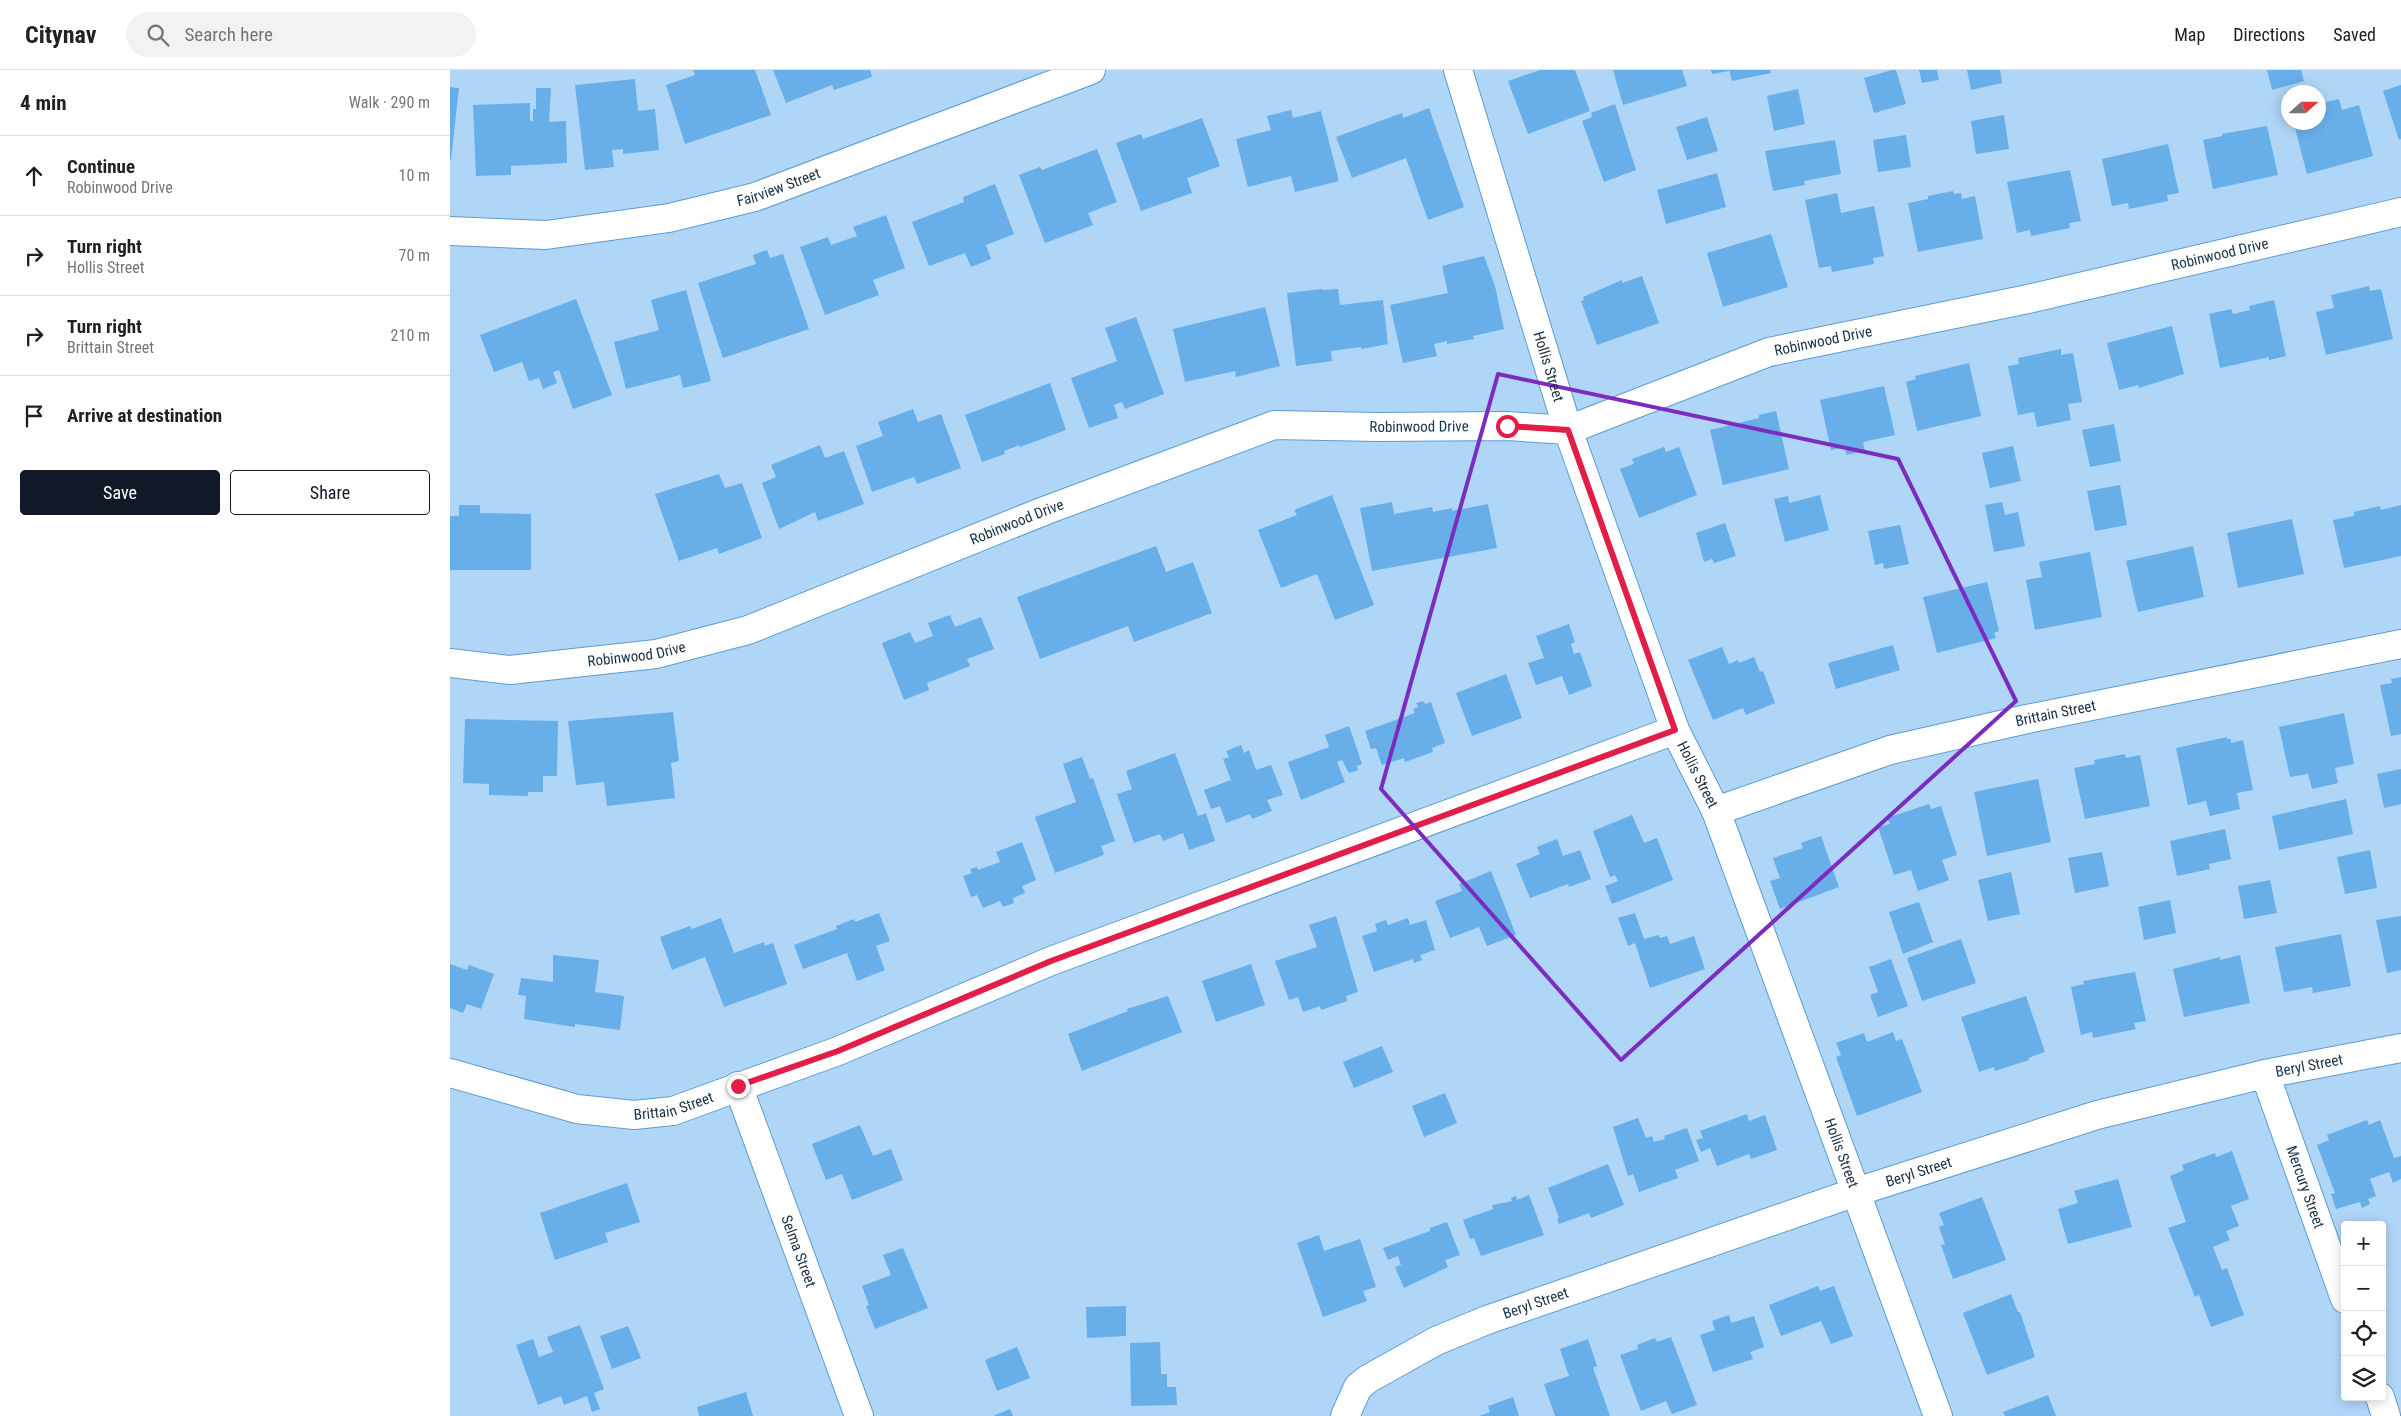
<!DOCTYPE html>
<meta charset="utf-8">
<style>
body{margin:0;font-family:"Roboto Condensed",sans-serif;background:#f2f2f2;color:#202124}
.controls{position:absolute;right:15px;bottom:15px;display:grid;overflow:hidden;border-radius:5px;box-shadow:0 2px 12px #0003}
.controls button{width:45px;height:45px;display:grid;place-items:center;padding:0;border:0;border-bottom:1px solid #e0e0e0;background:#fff;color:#202124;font:25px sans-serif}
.compass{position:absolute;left:1831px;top:15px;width:45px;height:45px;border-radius:50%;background:#fff;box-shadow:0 2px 12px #0003;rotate:69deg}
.stop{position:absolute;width:15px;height:15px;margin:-11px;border:4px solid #e11d48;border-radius:50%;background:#fff}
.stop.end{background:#e11d48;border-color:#fff;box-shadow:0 1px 5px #0008}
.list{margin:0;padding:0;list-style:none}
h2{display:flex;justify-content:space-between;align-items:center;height:65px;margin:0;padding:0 20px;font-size:21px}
h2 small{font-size:16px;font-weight:400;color:#757577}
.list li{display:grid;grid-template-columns:32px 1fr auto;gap:15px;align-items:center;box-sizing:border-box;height:80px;padding:0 20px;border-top:1px solid #e0e0e0}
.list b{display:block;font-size:19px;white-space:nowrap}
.list p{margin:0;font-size:16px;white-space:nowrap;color:#757577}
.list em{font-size:16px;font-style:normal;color:#757577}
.actions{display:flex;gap:10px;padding:15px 20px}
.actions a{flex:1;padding:11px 0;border:1px solid #111827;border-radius:5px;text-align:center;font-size:18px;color:#111827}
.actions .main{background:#111827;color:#fff}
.icon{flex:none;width:28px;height:28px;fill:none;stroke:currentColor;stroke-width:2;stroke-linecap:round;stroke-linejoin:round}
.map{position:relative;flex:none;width:1951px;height:1346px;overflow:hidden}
header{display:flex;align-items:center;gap:30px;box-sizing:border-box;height:70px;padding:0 25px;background:#fff;border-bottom:1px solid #e0e0e0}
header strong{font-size:24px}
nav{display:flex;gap:28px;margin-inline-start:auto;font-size:18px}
.search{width:350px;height:45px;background:#f2f2f2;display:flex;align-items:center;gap:12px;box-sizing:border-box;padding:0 18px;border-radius:28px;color:#757577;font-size:19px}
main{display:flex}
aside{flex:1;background:#fff}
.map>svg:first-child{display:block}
.building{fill:#68aee8}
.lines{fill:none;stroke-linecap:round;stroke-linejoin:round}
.minor-casing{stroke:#5c9cd1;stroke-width:30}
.minor{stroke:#fff;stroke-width:28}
.route{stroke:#e11d48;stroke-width:6}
.marked{fill:none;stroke:#7b2cbf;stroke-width:4;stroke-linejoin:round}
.labels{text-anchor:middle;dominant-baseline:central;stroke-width:4.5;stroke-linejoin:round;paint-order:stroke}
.street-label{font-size:15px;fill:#173248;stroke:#c8e2f8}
</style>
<header>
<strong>Citynav</strong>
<div class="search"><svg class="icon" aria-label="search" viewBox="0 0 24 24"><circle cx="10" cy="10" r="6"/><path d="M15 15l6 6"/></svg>Search here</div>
<nav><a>Map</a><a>Directions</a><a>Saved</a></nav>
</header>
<main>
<aside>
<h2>4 min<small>Walk · 290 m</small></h2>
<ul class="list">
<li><svg class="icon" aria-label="ahead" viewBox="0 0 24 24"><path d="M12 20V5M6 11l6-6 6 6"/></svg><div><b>Continue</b><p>Robinwood Drive</p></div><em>10 m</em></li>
<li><svg class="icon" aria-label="right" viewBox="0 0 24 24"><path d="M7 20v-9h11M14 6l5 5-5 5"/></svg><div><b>Turn right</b><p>Hollis Street</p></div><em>70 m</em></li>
<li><svg class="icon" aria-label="right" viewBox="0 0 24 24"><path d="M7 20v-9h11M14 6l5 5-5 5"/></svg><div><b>Turn right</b><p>Brittain Street</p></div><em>210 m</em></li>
<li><svg class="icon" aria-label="arrive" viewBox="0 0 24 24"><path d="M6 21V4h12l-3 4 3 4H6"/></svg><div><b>Arrive at destination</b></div></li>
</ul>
<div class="actions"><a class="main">Save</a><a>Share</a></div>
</aside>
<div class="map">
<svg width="1951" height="1346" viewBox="0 0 1951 1346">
<rect width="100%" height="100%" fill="#b0d6f7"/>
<!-- building -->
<g class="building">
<polygon points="243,0 305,0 321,45 235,74 216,15 245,5"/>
<polygon points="323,0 420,0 422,7 384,20 382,15 336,33"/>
<polygon points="1090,0 1125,0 1140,41 1078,64 1058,11"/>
<polygon points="1163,0 1232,0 1237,16 1173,35"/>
<polygon points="1261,0 1279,0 1279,1 1262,4"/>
<polygon points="1279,0 1320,0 1321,3 1282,11"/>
<polygon points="1442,0 1446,0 1456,34 1424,43 1414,8"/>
<polygon points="1469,0 1487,0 1489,10 1472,13"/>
<polygon points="1517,0 1550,0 1552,13 1521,20"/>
<polygon points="1817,0 1851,0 1854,11 1822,20"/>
<polygon points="185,9 188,41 205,39 209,80 173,84 173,79 162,80 164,97 135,100 125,15"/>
<polygon points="1951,15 1951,69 1949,70 1933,21"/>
<polygon points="0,17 9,18 1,90 0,90"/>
<polygon points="86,18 101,18 99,52 116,51 117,93 61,96 61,105 26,106 23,35 80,33 80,51 83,51 83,39 86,39"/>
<polygon points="1348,19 1355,54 1324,61 1317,26"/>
<polygon points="1889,29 1892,40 1909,35 1923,86 1857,104 1844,54 1868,52 1868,34"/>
<polygon points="1165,34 1186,100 1154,112 1132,51 1142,47 1141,43"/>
<polygon points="979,38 1014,137 978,150 956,88 902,108 886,67 952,43 953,48"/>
<polygon points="841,40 843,48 871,41 889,111 845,122 841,106 798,117 786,69 821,60 817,46"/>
<polygon points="1554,45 1559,79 1526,84 1521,51"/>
<polygon points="1257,47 1268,81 1237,90 1226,57"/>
<polygon points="752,48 770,96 737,108 742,123 691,141 666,73 691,64 693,69"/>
<polygon points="1817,56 1828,105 1763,119 1753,70 1772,66 1772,64"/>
<polygon points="1456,65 1461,97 1428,102 1423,70"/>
<polygon points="1385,70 1391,104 1354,111 1355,115 1323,121 1315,81"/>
<polygon points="1718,74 1729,123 1717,125 1718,131 1679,139 1678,133 1662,136 1652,89"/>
<polygon points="647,79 667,132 638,143 643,155 595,173 569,105 590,97 592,100"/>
<polygon points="1620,100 1631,151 1619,153 1620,158 1581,166 1580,160 1567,163 1557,112"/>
<polygon points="1267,103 1276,137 1216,154 1207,120"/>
<polygon points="545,114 564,164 536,175 541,189 521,197 515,183 479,196 462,152 514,132 513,127"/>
<polygon points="1503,121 1504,124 1511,123 1512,129 1525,126 1533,169 1468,182 1458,133 1478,129 1478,126"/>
<polygon points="1387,123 1391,143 1424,136 1434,186 1423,188 1424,194 1382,202 1381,196 1369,198 1355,130"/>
<polygon points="436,145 455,198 423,210 429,225 375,245 350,177 378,167 381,175 407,166 403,157"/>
<polygon points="1321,164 1338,217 1273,237 1257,183"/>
<polygon points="317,180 320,188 333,184 359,259 273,288 248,213 306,194 303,185"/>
<polygon points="1034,186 1045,216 1054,259 1023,266 1024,269 997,274 997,271 984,274 987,286 953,293 940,235 998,223 992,196"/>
<polygon points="1192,206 1209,253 1147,275 1131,231 1134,230 1133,227 1172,210 1172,213"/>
<polygon points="1919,216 1920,221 1931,219 1943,269 1876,285 1866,242 1884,238 1881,225"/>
<polygon points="872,219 872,220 888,219 890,235 933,230 938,274 911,279 911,277 881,281 882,291 846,296 837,223"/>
<polygon points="236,220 261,311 233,318 230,305 176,319 164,272 209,260 201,230"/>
<polygon points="126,229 162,325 123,339 109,300 103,302 107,313 93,319 89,308 79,311 72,292 44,302 30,265"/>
<polygon points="1824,230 1836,286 1819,290 1819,287 1770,298 1759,244 1781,239 1783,244 1800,240 1799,236"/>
<polygon points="815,237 830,296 786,307 785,301 735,312 723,259"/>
<polygon points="686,247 714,324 675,339 672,332 664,335 668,348 639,358 621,308 667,291 655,258"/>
<polygon points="1722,256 1734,304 1689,318 1688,315 1669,320 1657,273"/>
<polygon points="1611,279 1611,285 1623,283 1632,332 1618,334 1621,350 1587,357 1584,342 1568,345 1558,296 1569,294 1568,288"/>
<polygon points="1519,293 1531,346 1467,361 1456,312 1466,309 1465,306"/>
<polygon points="600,313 616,360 570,377 569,375 554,381 555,384 532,392 515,345"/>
<polygon points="1434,316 1445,365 1413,372 1415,381 1396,385 1395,377 1381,380 1370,330"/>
<polygon points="463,339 468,352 491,344 511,398 467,414 464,407 422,422 406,376 433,366 428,352"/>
<polygon points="1326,341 1339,399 1273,415 1260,360 1309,348 1309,345"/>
<polygon points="1664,354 1671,391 1640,397 1632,360"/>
<polygon points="370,375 375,388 394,381 414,434 368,451 365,442 329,459 312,413 326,407 321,395"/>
<polygon points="1563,376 1571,411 1540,418 1532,383"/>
<polygon points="1214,377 1216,382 1229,377 1247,425 1189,448 1170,399 1184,394 1182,389"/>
<polygon points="269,404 275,418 292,413 312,468 269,484 267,478 229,491 205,424"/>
<polygon points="1670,415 1677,455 1645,461 1637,421"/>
<polygon points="882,425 924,535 885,550 867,504 831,518 808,460 847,445 844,440"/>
<polygon points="1370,425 1379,460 1335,472 1324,429 1338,426 1339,433"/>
<polygon points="942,432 944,444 982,437 983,442 1002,438 1002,441 1038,434 1047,478 922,501 910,438"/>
<polygon points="1552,432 1555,445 1568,442 1575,476 1544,482 1535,435"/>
<polygon points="9,435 30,435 30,443 81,444 81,500 0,500 0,446 9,446"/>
<polygon points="1951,435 1951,486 1894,498 1883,450 1904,446 1904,442 1930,436 1931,440"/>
<polygon points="1842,449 1854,504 1788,518 1777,463"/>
<polygon points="1275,453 1286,486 1264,493 1262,489 1254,492 1246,463"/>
<polygon points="1450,455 1459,494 1434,499 1433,493 1425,495 1418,461"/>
<polygon points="706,476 716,502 743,492 762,543 684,572 678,556 590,589 567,527"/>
<polygon points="1743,476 1754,527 1688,542 1676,491"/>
<polygon points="1640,482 1652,547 1585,560 1576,510 1592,507 1589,492"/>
<polygon points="1537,512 1549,561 1544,563 1546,568 1487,583 1473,527"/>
<polygon points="500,545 505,557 531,547 544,579 517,589 520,596 477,613 479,620 454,630 432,573 460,562 465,573 483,566 478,553"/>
<polygon points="1119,554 1125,572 1121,574 1124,584 1130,582 1142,616 1119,625 1112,606 1086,615 1078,593 1094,588 1086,566"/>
<polygon points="1443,575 1450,600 1386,619 1378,593"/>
<polygon points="1272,577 1279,594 1288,590 1289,593 1304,587 1310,602 1313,601 1325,633 1296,645 1293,638 1263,650 1238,590"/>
<polygon points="1056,604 1072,648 1022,666 1006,623"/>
<polygon points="1951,607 1951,664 1941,666 1930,615 1942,613 1941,609"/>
<polygon points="973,631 975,634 981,632 995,673 982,678 983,682 955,692 954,688 932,695 926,678 921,679 915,661 965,643 963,639 968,637 966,633"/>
<polygon points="223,642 229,691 221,693 225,728 157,736 154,712 126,715 118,651"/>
<polygon points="1894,643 1904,694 1885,698 1888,713 1862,719 1858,704 1840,707 1829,657"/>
<polygon points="15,649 108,651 107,706 93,706 93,722 78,722 78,726 39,725 39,714 13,713"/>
<polygon points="899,656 912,694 907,696 908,700 899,703 892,690 887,692 895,712 851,730 838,692 879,677 875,665"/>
<polygon points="1777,667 1777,669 1781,669 1781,673 1793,670 1803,720 1787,723 1790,739 1760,746 1756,731 1738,735 1726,678"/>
<polygon points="791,675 794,683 799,680 806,700 821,695 833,725 817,730 822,741 802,749 800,744 776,753 770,736 761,739 754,720 781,710 773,689 779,687 776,681"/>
<polygon points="725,683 748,746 756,743 765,771 739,780 733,763 713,771 710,764 684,773 667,724 682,719 676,701"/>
<polygon points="1675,684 1676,688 1690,685 1700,736 1635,749 1624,698 1645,694 1644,690"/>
<polygon points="632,687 640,709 643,708 665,771 651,776 654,784 649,787 605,803 585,747 626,732 613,694"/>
<polygon points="1951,699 1951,734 1934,738 1927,704"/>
<polygon points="1588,709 1601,772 1537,786 1524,722"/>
<polygon points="1896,729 1903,764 1829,780 1822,746"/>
<polygon points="1479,734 1481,739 1491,736 1507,785 1492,790 1499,810 1468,821 1461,800 1444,805 1428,757 1440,754 1437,748"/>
<polygon points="1182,745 1194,773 1207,768 1223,810 1162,834 1155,816 1168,811 1165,805 1160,807 1143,761"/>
<polygon points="1775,759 1781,789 1759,794 1760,799 1727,806 1720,771"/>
<polygon points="1371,766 1389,817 1330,839 1320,811 1330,808 1323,788 1353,778 1351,773"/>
<polygon points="1107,769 1113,786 1130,780 1141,809 1119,817 1118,814 1080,828 1066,794 1090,784 1087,777"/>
<polygon points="572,772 586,810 572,816 575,823 563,828 564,833 553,837 550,831 533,838 527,825 521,827 513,806 522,803 520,799 527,797 528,800 550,792 546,782"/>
<polygon points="1920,780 1927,818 1895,824 1887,787"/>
<polygon points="1652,782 1659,816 1625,823 1618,788"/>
<polygon points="1041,801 1066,865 1037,876 1029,857 1000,868 985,831 1012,821 1009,814"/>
<polygon points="1561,802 1570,844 1538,851 1528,810"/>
<polygon points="1820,810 1827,843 1794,849 1788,816"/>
<polygon points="1720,830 1726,863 1694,870 1688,837"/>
<polygon points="1469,832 1483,872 1453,884 1439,842"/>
<polygon points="429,843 440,871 426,876 435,900 407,911 397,883 353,899 344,875 387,859 386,856 404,849 405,852"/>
<polygon points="1185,843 1194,869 1209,865 1210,868 1217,866 1220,874 1244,866 1255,899 1200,918 1185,873 1178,876 1168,848"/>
<polygon points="886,846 908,922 896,926 897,931 871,940 870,936 853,942 848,927 839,930 825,891 867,877 859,855"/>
<polygon points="1951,846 1951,900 1937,903 1926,850"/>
<polygon points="271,848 284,883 314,872 315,876 323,873 337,914 274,937 255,887 222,900 210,867 240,856 242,859"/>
<polygon points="958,848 960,855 976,850 985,880 970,885 972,890 964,893 963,889 924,902 912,866 927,861 925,854 936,850 938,855"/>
<polygon points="1891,864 1901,916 1863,923 1862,917 1834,922 1825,877"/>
<polygon points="1511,869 1526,913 1472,931 1457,888"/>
<polygon points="103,885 149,890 145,922 174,926 170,960 125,954 125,957 74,949 76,926 68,925 71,908 103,912"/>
<polygon points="1790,885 1800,933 1734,947 1723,899 1770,887 1770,890"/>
<polygon points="1441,889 1458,936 1428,947 1420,925 1428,922 1419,897"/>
<polygon points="0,894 17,900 19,895 44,904 31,939 17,934 13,943 0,938"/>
<polygon points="801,894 815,935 766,952 752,911"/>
<polygon points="1685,902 1696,951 1684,953 1686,959 1643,968 1642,962 1631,965 1621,917 1634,914 1633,911"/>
<polygon points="718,926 732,962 632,1001 618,964 678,941 677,939"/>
<polygon points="1576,926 1595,982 1578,988 1579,990 1545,1001 1544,997 1529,1002 1511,947"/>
<polygon points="1443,962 1446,971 1452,969 1472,1022 1407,1046 1386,987 1391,985 1386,973 1414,963 1417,972"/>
<polygon points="932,976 943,1002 904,1018 893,992"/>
<polygon points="995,1023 1007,1053 974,1067 962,1036"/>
<polygon points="1297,1044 1299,1051 1315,1045 1327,1080 1301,1089 1299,1084 1267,1096 1260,1078 1251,1082 1246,1070 1253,1068 1250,1061"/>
<polygon points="1188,1048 1196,1068 1202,1066 1204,1072 1215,1069 1214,1066 1237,1058 1249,1091 1225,1100 1228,1108 1189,1122 1183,1104 1178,1106 1163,1057"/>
<polygon points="1917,1050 1919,1055 1930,1050 1944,1088 1951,1086 1951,1109 1943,1113 1939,1102 1920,1109 1926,1126 1918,1129 1920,1134 1912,1138 1910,1132 1886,1139 1881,1124 1885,1123 1867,1075 1879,1070 1877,1065"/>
<polygon points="410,1055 423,1086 441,1079 453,1110 402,1130 392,1104 376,1110 362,1074"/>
<polygon points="1782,1081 1799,1129 1781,1136 1789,1156 1776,1161 1780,1170 1763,1177 1772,1200 1777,1198 1794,1245 1761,1257 1749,1225 1745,1227 1718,1158 1736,1152 1720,1106 1734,1100 1732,1095 1765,1083 1766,1087"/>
<polygon points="1158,1094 1174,1135 1141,1148 1139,1143 1109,1154 1107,1148 1109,1148 1098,1118"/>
<polygon points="1668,1109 1682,1157 1618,1174 1608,1139 1628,1133 1624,1121"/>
<polygon points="177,1113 190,1152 155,1163 158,1172 105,1190 90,1143"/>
<polygon points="1079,1125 1094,1165 1031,1186 1024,1168 1020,1169 1013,1150 1043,1139 1042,1135 1062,1131 1061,1128 1066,1126 1067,1130"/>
<polygon points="1532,1127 1556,1190 1503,1209 1491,1175 1495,1174 1489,1157 1494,1155 1489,1143"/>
<polygon points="997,1152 1010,1185 995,1190 998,1197 954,1218 945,1197 951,1195 948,1186 938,1190 933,1178 980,1161 980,1158"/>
<polygon points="869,1165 874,1181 910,1169 926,1217 913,1221 917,1231 873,1247 847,1173"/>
<polygon points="453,1178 478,1238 425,1259 416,1236 419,1235 412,1216 441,1205 433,1185"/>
<polygon points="1368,1216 1370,1221 1384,1216 1403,1266 1381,1274 1371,1251 1331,1266 1319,1235"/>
<polygon points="1561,1224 1568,1242 1570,1242 1585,1287 1537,1305 1513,1243"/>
<polygon points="676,1236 676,1266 637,1268 636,1237"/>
<polygon points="1279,1245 1281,1253 1304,1246 1314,1277 1300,1282 1303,1289 1263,1302 1250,1265 1265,1260 1262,1251"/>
<polygon points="130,1255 154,1319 144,1323 150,1339 142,1342 137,1326 114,1335 111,1326 88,1335 66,1275 83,1269 89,1287 103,1282 97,1267"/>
<polygon points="178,1256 191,1288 162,1299 150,1266"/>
<polygon points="1221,1267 1247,1335 1222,1344 1216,1331 1191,1341 1170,1285 1188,1279 1187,1275 1205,1268 1207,1272"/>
<polygon points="1138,1269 1147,1296 1143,1298 1160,1346 1105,1346 1094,1314 1119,1306 1110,1279"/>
<polygon points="710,1272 711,1304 717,1304 717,1317 726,1317 727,1335 681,1336 680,1273"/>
<polygon points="567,1277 580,1308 547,1321 535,1290"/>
<polygon points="296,1322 303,1346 249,1346 247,1337"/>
<polygon points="1598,1325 1606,1346 1555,1346 1553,1342"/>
<polygon points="1063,1327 1069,1346 1029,1346 1040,1342 1038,1336"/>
<polygon points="560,1339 563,1346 543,1346"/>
</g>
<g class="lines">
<defs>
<g id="minor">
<path id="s1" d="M1008 0 1118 360 1225 660 1266 741 1488 1346"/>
<path id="s2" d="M0 161 96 165 219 148 305 127 641 0"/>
<path id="s3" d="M0 593 60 600 206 584 298 560 594 441 824 355 928 357 1057 356 1118 360 1319 282 1578 229 1951 142"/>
<path id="s4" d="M1266 741 1440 680 1577 649 1951 574"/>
<path id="s5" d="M0 1003 127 1039 184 1045 223 1041 388 981 601 891 1225 660"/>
<path id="s6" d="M1815 1004 1895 1229"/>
<path id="s7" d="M288 1016 409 1346"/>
<polyline points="1930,1327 1936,1346"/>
<path id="s8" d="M895 1346 908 1317 918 1309 986 1271 1037 1250 1406 1122 1647 1045 1815 1004 1951 978"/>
</g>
</defs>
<!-- minor casing -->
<use href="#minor" class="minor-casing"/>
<!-- minor -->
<use href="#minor" class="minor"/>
</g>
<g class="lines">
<!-- route -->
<polyline class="route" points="288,1016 388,981 601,891 1225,660 1118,360 1057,356"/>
</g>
<!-- marked area -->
<path class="marked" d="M1048 304 1448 389 1566 631 1171 990 931 719Z"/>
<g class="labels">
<!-- street labels -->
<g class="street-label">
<text stroke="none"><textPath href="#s2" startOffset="334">Fairview Street</textPath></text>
<text stroke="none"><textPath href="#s3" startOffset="1838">Robinwood Drive</textPath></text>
<text stroke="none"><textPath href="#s3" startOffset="1432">Robinwood Drive</textPath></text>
<text stroke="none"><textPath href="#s1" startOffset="310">Hollis Street</textPath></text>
<text stroke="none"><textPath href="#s3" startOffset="1012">Robinwood Drive</textPath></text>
<text stroke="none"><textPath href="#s3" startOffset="592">Robinwood Drive</textPath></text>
<text stroke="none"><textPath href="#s3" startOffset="188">Robinwood Drive</textPath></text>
<text stroke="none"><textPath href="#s4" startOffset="354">Brittain Street</textPath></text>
<text stroke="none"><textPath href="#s1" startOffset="745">Hollis Street</textPath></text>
<text stroke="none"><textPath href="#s8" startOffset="1039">Beryl Street</textPath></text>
<text stroke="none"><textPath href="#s5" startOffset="230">Brittain Street</textPath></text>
<text stroke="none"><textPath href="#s1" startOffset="1150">Hollis Street</textPath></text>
<text stroke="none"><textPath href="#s8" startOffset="634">Beryl Street</textPath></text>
<text stroke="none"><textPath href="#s6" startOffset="120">Mercury Street</textPath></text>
<text stroke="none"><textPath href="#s7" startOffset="176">Selma Street</textPath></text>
<text stroke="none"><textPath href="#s8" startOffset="229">Beryl Street</textPath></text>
</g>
</g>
</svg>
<div class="controls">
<button>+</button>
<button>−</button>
<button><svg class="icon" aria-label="locate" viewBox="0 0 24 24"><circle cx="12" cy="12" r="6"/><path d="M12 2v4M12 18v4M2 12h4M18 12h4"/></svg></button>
<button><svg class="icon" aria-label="layers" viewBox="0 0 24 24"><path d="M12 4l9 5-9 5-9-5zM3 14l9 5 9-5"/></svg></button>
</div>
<svg class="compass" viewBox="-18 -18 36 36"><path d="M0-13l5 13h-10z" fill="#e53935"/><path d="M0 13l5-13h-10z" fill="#757577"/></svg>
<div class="stop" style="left:1057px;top:356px"></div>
<div class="stop end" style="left:288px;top:1016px"></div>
</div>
</main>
